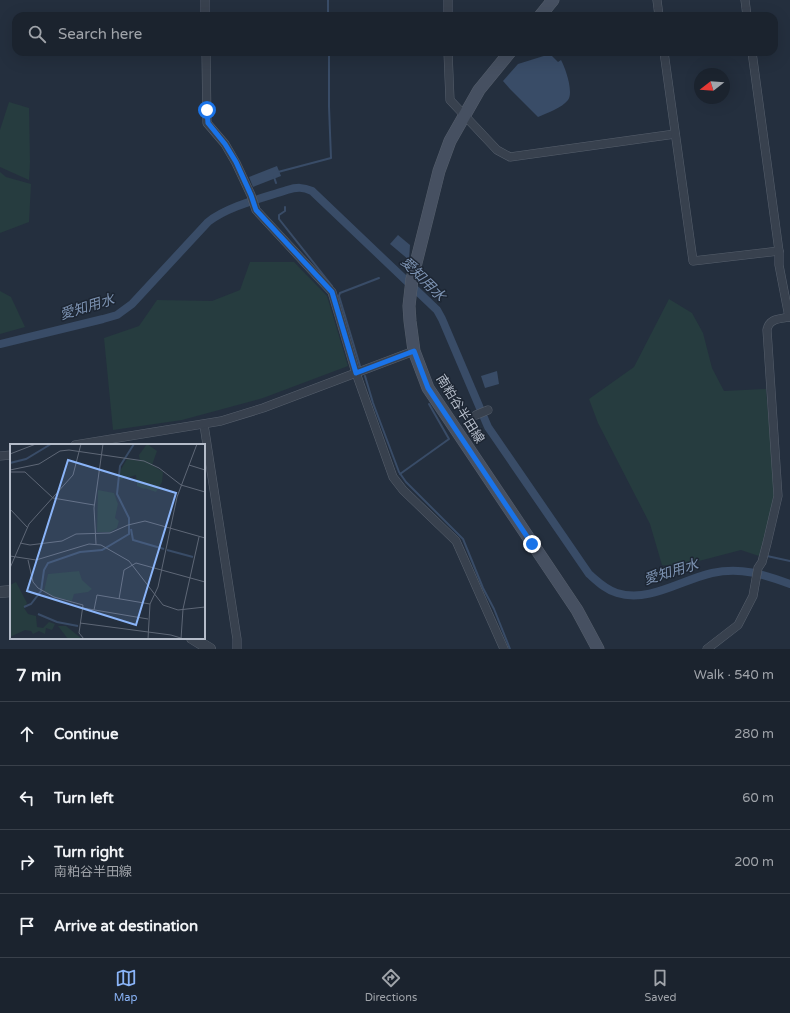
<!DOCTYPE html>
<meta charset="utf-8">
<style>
body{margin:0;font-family:"Varela Round","Noto Sans JP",sans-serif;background:#242b36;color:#f1f3f6}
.compass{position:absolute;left:694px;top:68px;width:36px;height:36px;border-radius:50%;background:#1b232e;box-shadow:0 4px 16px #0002;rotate:253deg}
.stop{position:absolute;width:12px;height:12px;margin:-9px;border:3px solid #1a73e8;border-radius:50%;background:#fff}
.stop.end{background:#1a73e8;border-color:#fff;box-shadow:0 1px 4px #0008}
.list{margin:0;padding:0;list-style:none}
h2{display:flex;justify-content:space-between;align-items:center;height:52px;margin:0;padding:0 16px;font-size:17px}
h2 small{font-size:13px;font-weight:400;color:#a0a4aa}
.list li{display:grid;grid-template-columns:26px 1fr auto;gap:12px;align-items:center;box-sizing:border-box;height:64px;padding:0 16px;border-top:1px solid #39404a}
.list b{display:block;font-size:15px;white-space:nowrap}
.list p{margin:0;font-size:13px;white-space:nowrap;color:#a0a4aa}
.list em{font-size:13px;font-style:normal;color:#a0a4aa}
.icon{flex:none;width:22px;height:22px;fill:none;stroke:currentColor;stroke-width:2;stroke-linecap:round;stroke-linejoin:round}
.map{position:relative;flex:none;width:790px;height:649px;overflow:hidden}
.search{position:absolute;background:#1b232e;box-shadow:0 4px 16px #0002;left:12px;right:12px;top:12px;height:44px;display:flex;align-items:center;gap:10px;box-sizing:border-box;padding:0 14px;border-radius:12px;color:#a0a4aa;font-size:15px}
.sheet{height:308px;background:#1b232e}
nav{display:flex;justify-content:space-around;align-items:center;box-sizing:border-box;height:56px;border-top:1px solid #39404a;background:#1b232e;font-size:11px;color:#a0a4aa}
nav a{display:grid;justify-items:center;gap:2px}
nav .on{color:#8ab4f8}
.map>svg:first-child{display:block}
.green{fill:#263c3f}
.water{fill:#394c67}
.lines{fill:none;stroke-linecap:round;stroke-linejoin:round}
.stream{stroke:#394c67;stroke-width:2}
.canal{stroke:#394c67;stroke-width:8}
.minor-casing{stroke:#565f6c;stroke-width:9}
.tertiary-casing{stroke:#565f6c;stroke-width:12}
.secondary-casing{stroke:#565f6c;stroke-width:13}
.minor{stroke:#38414e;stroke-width:8}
.tertiary{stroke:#38414e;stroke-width:11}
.secondary{stroke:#465061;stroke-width:12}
.route{stroke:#1a73e8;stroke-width:5}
.labels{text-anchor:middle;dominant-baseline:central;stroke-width:3;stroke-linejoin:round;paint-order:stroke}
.street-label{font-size:13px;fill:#b4bcc9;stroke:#1d2633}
.water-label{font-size:14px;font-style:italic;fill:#7c92b1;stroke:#1d2633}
.inset-river{fill:none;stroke:#394c67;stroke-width:2}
.inset-road{fill:none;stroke:#5e6776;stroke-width:1}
.view{fill:#8ab4f8;fill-opacity:0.15;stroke:#8ab4f8;stroke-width:2}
.inset-edge{fill:none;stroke:#b4bcc9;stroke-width:2}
</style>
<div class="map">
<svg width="790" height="649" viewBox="0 0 790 649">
<rect width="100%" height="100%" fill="#242f3e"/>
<!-- green -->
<g class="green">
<polygon points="9,102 29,108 30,162 29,180 0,167 0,130"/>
<polygon points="0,172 6,177 31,184 29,222 0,233"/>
<polygon points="250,262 294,262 327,296 348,366 263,398 182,420 113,430 104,338 139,326 157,300 212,301 240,290"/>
<polygon points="0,291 11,297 25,327 0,334"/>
<polygon points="669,299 692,313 703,333 712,368 724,391 766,389 775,494 759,556 741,550 676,567 662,565 650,524 598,423 589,399 634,367"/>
</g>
<!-- water -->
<g class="water">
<path d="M550 54 558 62 561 60C565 67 574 92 568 100 562 108 547 113 538 117L510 89 503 81 518 64Z"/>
<polygon points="277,166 281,176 253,187 249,177"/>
<polygon points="398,235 410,245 409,260 390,244"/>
<polygon points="497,371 499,384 485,388 481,376"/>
</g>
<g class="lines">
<!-- stream -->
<g class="stream">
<polyline points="328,0 328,16"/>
<polyline points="278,172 331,158 329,107 329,52"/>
<polyline points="274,177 276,183"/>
<polyline points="285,207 285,211 279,215 279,219 332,286"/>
<polyline points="360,366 339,296 340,293 379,278"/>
<polyline points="365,376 373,403 399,472 406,482 463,539 483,588 494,609 510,649"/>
<polyline points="400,474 449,439 429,404"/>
<polyline points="767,556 790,561"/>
</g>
<!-- canal -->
<path class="canal" d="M0 344 103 319 117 315 132 304 208 222C228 206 263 198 287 190 297 187 303 187 312 191L437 310 442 319 488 427 589 574C597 581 606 590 617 593 649 603 681 580 712 573 741 567 763 574 790 584"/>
<defs>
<g id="minor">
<polyline points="205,0 205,16"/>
<polyline points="448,0 448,16"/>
<polyline points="657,0 659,16"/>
<polyline points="745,0 747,16"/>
<polyline points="206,52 207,123 225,144 236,163 251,195 256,210 332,292 356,373 393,477 403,490 456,541 504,649"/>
<polyline points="448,52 450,100 497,150 510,157 675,134"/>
<polyline points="664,52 693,261 779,251"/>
<polyline points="752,52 779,251 779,265 789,317"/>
<polyline points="476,415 488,410"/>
<polyline points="204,425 237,639 237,649"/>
<polyline points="75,445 221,421 263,408 414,351"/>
<polyline points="0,456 11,455"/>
<path d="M707 649 738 625 753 596 758 568 762 562 767 543 778 496 767 330C769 318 780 319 790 317"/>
</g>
<g id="tertiary">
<polyline points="0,592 11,591"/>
<polyline points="192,638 210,649"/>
</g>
<g id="secondary">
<polyline points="540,16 553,0"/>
<polyline points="510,52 479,90 450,141 439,171 412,279 409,306 410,321 414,351 428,388 577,610 598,649"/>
</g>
</defs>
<!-- minor casing -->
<use href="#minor" class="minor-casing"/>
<!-- tertiary casing -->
<use href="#tertiary" class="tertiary-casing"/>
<!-- secondary casing -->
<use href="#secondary" class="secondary-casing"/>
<!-- minor -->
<use href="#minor" class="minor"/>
<!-- tertiary -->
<use href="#tertiary" class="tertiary"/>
<!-- secondary -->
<use href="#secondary" class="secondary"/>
</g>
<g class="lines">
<!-- route -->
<polyline class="route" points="207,110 208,123 225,144 236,162 251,195 256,210 332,292 356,373 414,351 428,388 532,544"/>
</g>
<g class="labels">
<!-- street labels -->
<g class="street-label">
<text transform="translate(460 409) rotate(58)">南粕谷半田線</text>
</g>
<!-- water labels -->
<g class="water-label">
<text transform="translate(423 279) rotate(45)">愛知用水</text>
<text transform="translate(87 307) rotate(-17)">愛知用水</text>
<text transform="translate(671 572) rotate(-17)">愛知用水</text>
</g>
</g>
<!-- overview -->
<g transform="translate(10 444)">
<rect width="195" height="195" fill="#242f3e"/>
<path d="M137 0 147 7 142 21 153 28 152 38 146 48 134 44 138 40 134 45 127 42 126 31 110 36V27L117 15 130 17 129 11ZM88 46 104 49 108 60 105 74 109 77 107 84 100 88H87ZM69 127 72 136 82 145 78 148 64 150 62 157 44 153 34 147 38 130ZM6 138 17 159 14 164 18 170 26 172 27 183 33 184 39 178 45 180 42 186 36 184 35 190 29 187 23 190 21 187 15 186 0 193V141ZM48 182H56L72 195H58Z" fill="#263c3f"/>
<path class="inset-river" d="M0 19 16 15 41 0M121 85 123 96 154 105M157 106 183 113M14 163 21 160 31 147 34 126 38 119 70 108 92 106 119 90V74L107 50 110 22 124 0M28 170 47 178 68 182"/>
<path class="inset-road" d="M0 10 26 0M179 21 195 26M0 26 29 20 50 7 59 6 134 17 149 24 171 41 195 48M0 28H15L43 54 84 61M0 65 17 83M10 99 20 101 52 97 66 90 100 89 118 81 135 77 195 94M86 100 84 64 93 0M0 112 26 116 79 100 91 101 119 117 153 161 168 166 195 163M18 116 23 138 28 144 44 153 73 161 69 189 74 195M0 124 19 80 63 31 71 0M109 155 114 126 126 119 195 138M73 164 138 175M84 166 87 151 140 160M70 179 161 191 174 195M138 195 140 160 148 143 167 53 187 0M171 195 173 165 189 93"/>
<path class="view" d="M58 16 166 49 126 181 17 147Z"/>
<rect width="195" height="195" class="inset-edge"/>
</g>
</svg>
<svg class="compass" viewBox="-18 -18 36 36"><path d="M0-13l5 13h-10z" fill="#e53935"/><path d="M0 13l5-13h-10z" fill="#a0a4aa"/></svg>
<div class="stop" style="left:207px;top:110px"></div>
<div class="stop end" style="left:532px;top:544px"></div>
<div class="search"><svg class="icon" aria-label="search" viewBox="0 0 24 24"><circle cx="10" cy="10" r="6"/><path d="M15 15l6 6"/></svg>Search here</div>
</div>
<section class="sheet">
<h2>7 min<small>Walk · 540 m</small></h2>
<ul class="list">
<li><svg class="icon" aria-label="ahead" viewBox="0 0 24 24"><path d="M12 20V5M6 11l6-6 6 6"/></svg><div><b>Continue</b></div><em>280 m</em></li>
<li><svg class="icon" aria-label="left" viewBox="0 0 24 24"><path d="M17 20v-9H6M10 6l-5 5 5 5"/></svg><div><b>Turn left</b></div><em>60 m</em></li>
<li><svg class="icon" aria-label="right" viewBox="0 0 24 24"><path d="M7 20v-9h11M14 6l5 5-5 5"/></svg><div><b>Turn right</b><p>南粕谷半田線</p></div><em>200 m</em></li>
<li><svg class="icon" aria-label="arrive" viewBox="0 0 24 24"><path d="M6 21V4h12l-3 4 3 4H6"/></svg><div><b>Arrive at destination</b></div></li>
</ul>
</section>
<nav>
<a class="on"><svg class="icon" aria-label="map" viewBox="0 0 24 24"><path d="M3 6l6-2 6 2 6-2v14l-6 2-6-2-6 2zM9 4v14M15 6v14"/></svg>Map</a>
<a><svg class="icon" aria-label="directions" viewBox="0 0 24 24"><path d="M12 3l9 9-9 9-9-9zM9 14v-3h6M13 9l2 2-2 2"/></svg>Directions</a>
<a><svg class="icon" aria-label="saved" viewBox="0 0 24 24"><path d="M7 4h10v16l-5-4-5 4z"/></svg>Saved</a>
</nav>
